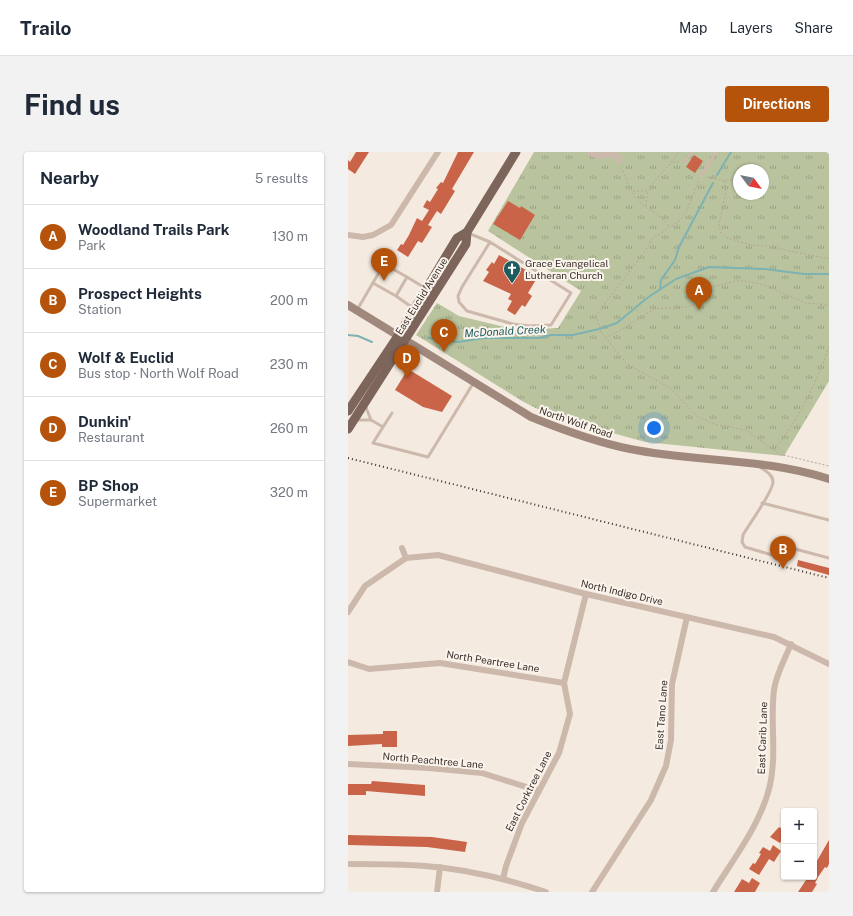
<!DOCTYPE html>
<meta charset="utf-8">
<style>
body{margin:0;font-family:"Public Sans",sans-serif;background:#f2f2f3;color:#1f2937}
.controls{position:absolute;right:12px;bottom:12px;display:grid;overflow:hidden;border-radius:4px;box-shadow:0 1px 3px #0004}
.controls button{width:36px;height:36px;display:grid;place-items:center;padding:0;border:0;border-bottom:1px solid #e0e1e3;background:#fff;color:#1f2937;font:20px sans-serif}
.compass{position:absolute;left:385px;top:12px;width:36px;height:36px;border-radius:50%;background:#fff;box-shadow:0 1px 3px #0004;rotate:122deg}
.you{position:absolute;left:306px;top:276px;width:14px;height:14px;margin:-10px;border:3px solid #fff;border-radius:50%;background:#1a73e8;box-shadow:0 0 0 6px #1a73e833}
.badge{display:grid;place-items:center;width:26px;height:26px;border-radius:50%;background:#b45309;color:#fff;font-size:13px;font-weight:700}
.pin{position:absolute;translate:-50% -33px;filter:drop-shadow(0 1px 2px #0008)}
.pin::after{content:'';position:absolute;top:21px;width:14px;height:12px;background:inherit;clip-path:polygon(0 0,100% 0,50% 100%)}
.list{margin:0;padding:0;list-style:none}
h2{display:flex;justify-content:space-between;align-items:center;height:52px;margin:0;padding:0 16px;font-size:17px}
h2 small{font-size:13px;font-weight:400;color:#747a83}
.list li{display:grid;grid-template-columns:26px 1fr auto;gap:12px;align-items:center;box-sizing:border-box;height:64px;padding:0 16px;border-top:1px solid #e0e1e3}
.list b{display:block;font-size:15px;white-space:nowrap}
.list p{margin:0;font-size:13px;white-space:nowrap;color:#747a83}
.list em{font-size:13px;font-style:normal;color:#747a83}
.map{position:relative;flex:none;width:481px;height:740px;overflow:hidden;border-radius:4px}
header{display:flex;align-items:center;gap:24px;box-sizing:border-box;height:56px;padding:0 20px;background:#fff;border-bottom:1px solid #e0e1e3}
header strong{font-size:19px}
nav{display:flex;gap:22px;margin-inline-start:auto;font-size:14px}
.intro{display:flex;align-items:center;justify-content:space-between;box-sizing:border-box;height:96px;padding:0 24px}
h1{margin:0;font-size:28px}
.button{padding:10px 18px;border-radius:4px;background:#b45309;color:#fff;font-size:14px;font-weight:700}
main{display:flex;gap:24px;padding:0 24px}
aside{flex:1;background:#fff;border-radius:4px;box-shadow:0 1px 3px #0004}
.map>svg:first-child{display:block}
.park{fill:url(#park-tufts);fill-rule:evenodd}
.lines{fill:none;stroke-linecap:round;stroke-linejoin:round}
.stream{stroke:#7db2b3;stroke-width:2}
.building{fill:#ca6448}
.path{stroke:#b9a395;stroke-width:1;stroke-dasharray:2 2;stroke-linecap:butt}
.lane{stroke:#cdb9ab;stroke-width:3}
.street{stroke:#cdb9ab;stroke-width:6}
.secondary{stroke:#a1887c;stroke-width:8}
.primary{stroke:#7d655b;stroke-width:9}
.rail{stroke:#3b2f2a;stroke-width:2;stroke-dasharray:1 3;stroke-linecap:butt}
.labels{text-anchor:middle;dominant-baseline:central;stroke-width:4;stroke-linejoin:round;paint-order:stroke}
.poi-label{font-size:10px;fill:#3b2f2a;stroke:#fbf4ed;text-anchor:start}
.street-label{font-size:10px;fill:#3b2f2a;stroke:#fbf4ed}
.water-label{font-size:11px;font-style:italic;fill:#1d5c5e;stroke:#fbf4ed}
</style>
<header>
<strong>Trailo</strong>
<nav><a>Map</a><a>Layers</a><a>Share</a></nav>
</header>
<div class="intro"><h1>Find us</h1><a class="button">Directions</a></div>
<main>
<aside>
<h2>Nearby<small>5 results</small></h2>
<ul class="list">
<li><span class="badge">A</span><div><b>Woodland Trails Park</b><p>Park</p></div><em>130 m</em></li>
<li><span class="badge">B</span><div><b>Prospect Heights</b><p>Station</p></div><em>200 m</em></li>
<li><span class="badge">C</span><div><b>Wolf &amp; Euclid</b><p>Bus stop · North Wolf Road</p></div><em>230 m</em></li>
<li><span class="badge">D</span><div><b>Dunkin'</b><p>Restaurant</p></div><em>260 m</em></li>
<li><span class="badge">E</span><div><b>BP Shop</b><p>Supermarket</p></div><em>320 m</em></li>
</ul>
</aside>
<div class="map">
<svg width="481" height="740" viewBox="0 0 481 740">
<defs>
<pattern id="park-tufts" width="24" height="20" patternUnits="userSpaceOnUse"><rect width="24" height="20" fill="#b9c49f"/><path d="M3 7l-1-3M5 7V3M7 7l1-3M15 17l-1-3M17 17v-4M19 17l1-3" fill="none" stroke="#98a082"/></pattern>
</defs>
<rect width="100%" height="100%" fill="#f4eae0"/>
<!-- park -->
<path class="park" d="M186 0H481V229L436 304 297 290 203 264 174 249 68 183 89 151 111 164 169 178 210 176 233 139 140 79ZM391 18H415V42H391Z"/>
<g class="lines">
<!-- stream -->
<g class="stream">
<polyline points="369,23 383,0"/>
<polyline points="312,138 313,128 327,108 331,95 365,31"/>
<polyline points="0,183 10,184 24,190"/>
<polyline points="80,186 110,190 136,186 191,186 203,183 225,183 251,177 269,171 299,146 328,127 361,115 417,117 456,122 481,122"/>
</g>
</g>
<!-- building -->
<g class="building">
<polygon points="8,0 21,0 7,22 0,17 0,8 2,10"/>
<polygon points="110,0 126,0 104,37 107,39 93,62 89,59 80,73 84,75 74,91 70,89 60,105 49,98 53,92 55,93 61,83 69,66 74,69 81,58 75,55 79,48 82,50 90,37 88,36 93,30 95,31"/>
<polygon points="346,3 355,9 347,21 338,15"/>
<polygon points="160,49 172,56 173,54 187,63 172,88 145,72"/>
<polygon points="151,103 187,123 186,124 189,126 180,141 184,144 177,155 174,153 167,163 159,158 164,149 160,147 163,142 135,129 141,120 138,118 144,110 146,112"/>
<polygon points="60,217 104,244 94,260 75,255 47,238"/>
<polygon points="450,408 481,416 481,423 449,414"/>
<polygon points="35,579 49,579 49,595 34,595 34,592 0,594 0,583 35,582"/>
<polygon points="24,629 77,633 77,644 18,639 18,643 0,643 0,632 23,632"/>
<polygon points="431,675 436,678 436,685 432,691 422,685"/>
<polygon points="0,683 84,685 119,690 117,700 79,695 0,693"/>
<polygon points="481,688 481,712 479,716 477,715 470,725 467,731 469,732 464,740 450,740 460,725 466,725 466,714"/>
<polygon points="425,693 433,699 426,710 421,707 411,723 401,717 405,711 407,712 413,702 411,701 415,695 422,699"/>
<polygon points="404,726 412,731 407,740 386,740 394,727 401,731"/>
</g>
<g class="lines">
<!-- path -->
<g class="path">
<polyline points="325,10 332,10"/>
<path d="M273 15C278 26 283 43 292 51 302 60 314 62 321 75"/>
<polyline points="359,25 377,29 391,25"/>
<polyline points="351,29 337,62 331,69 304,87 295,102 248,163 253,180 279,212 322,236 349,264 366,272 398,278 431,302 481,314"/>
<polyline points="377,29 378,39 371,73 373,82 379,86 404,93 419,94 481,107"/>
<polyline points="285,39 300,39"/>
<path d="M298 54C297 29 320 20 330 0"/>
<polyline points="257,186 276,176 306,157 339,155 346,152 355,142 364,135 387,129 400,129 419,134 458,151 481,153"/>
<path d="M426 298C452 265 467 234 481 195"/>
</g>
<!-- lane -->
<g class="lane">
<polyline points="337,10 343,0"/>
<polyline points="353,24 368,0"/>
<polyline points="120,81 142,90 223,141 203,173 181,174 165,172 119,159 111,150 110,144 114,135 142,90"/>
<polyline points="25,131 48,144"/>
<polyline points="65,156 48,144 59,125 77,136"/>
<polyline points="9,158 36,112 59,125"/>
<polyline points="7,268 23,268 17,253"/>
<polyline points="23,268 35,275 25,291 80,305 126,230"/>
<polyline points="35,275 44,261"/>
<path d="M413 316C418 319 425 323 425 330 425 340 401 372 395 383L394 390 397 395 434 406 443 404 447 397 481 406"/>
<polyline points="414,351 481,368"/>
</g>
<!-- street -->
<g class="street">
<polyline points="241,0 249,4 264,2 270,5 271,9"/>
<polyline points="0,83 15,85 25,83 43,73 90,0"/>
<polyline points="54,396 58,406"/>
<polyline points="0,460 17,434 58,406 90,403 238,442 426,485 481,512"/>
<polyline points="0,510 21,517 92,511 216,531"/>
<polyline points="0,612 81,616 134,621 191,639"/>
<path d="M0 712C26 712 52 712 77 714 118 717 159 727 198 740"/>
<polyline points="155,727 158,714 174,671 211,601 222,562 216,531 238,442"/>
<polyline points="89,740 92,715"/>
<polyline points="244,740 303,648 318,614 323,588 324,532 339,465"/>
<path d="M365 740C386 706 413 672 422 633 429 602 422 569 426 538 428 522 437 507 443 492"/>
</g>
<!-- secondary -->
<path class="secondary" d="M0 153 183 265C215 278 247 290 282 297 347 310 417 306 481 327"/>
<!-- primary -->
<g class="primary">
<polyline points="0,259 50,184 109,86 119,80 168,0"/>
<polyline points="0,277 118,92 119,80"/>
</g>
<!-- rail -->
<polyline class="rail" points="0,306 481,426"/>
</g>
<!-- icons -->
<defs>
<symbol id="church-pin" viewBox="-11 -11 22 30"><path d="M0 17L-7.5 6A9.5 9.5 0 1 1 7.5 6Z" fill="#1d5c5e" stroke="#fbf4ed"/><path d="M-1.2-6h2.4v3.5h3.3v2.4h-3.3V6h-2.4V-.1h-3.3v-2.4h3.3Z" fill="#fff"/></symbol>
</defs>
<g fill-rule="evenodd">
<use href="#church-pin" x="154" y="107" width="20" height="27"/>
</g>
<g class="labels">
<!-- poi labels -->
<g class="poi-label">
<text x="177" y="111">Grace Evangelical<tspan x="177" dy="12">Lutheran Church</tspan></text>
</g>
<!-- street labels -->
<g class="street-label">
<text transform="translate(73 144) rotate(-58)">East Euclid Avenue</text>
<text transform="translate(228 270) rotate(19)">North Wolf Road</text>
<text transform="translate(274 440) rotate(13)">North Indigo Drive</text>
<text transform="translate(145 509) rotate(9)">North Peartree Lane</text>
<text transform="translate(313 563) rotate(-86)">East Tano Lane</text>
<text transform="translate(414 586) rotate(-88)">East Carib Lane</text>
<text transform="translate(85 608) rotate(5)">North Peachtree Lane</text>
<text transform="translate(180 639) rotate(-63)">East Corktree Lane</text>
</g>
<!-- water labels -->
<g class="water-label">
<text transform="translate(157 179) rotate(-3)">McDonald Creek</text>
</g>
</g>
</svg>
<div class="controls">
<button>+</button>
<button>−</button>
</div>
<svg class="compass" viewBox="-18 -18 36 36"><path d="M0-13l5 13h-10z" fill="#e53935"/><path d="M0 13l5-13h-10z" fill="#747a83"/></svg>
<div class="you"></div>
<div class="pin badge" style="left:351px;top:158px">A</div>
<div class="pin badge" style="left:435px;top:417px">B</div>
<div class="pin badge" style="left:96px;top:200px">C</div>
<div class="pin badge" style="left:59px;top:226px">D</div>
<div class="pin badge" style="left:36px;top:129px">E</div>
</div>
</main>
